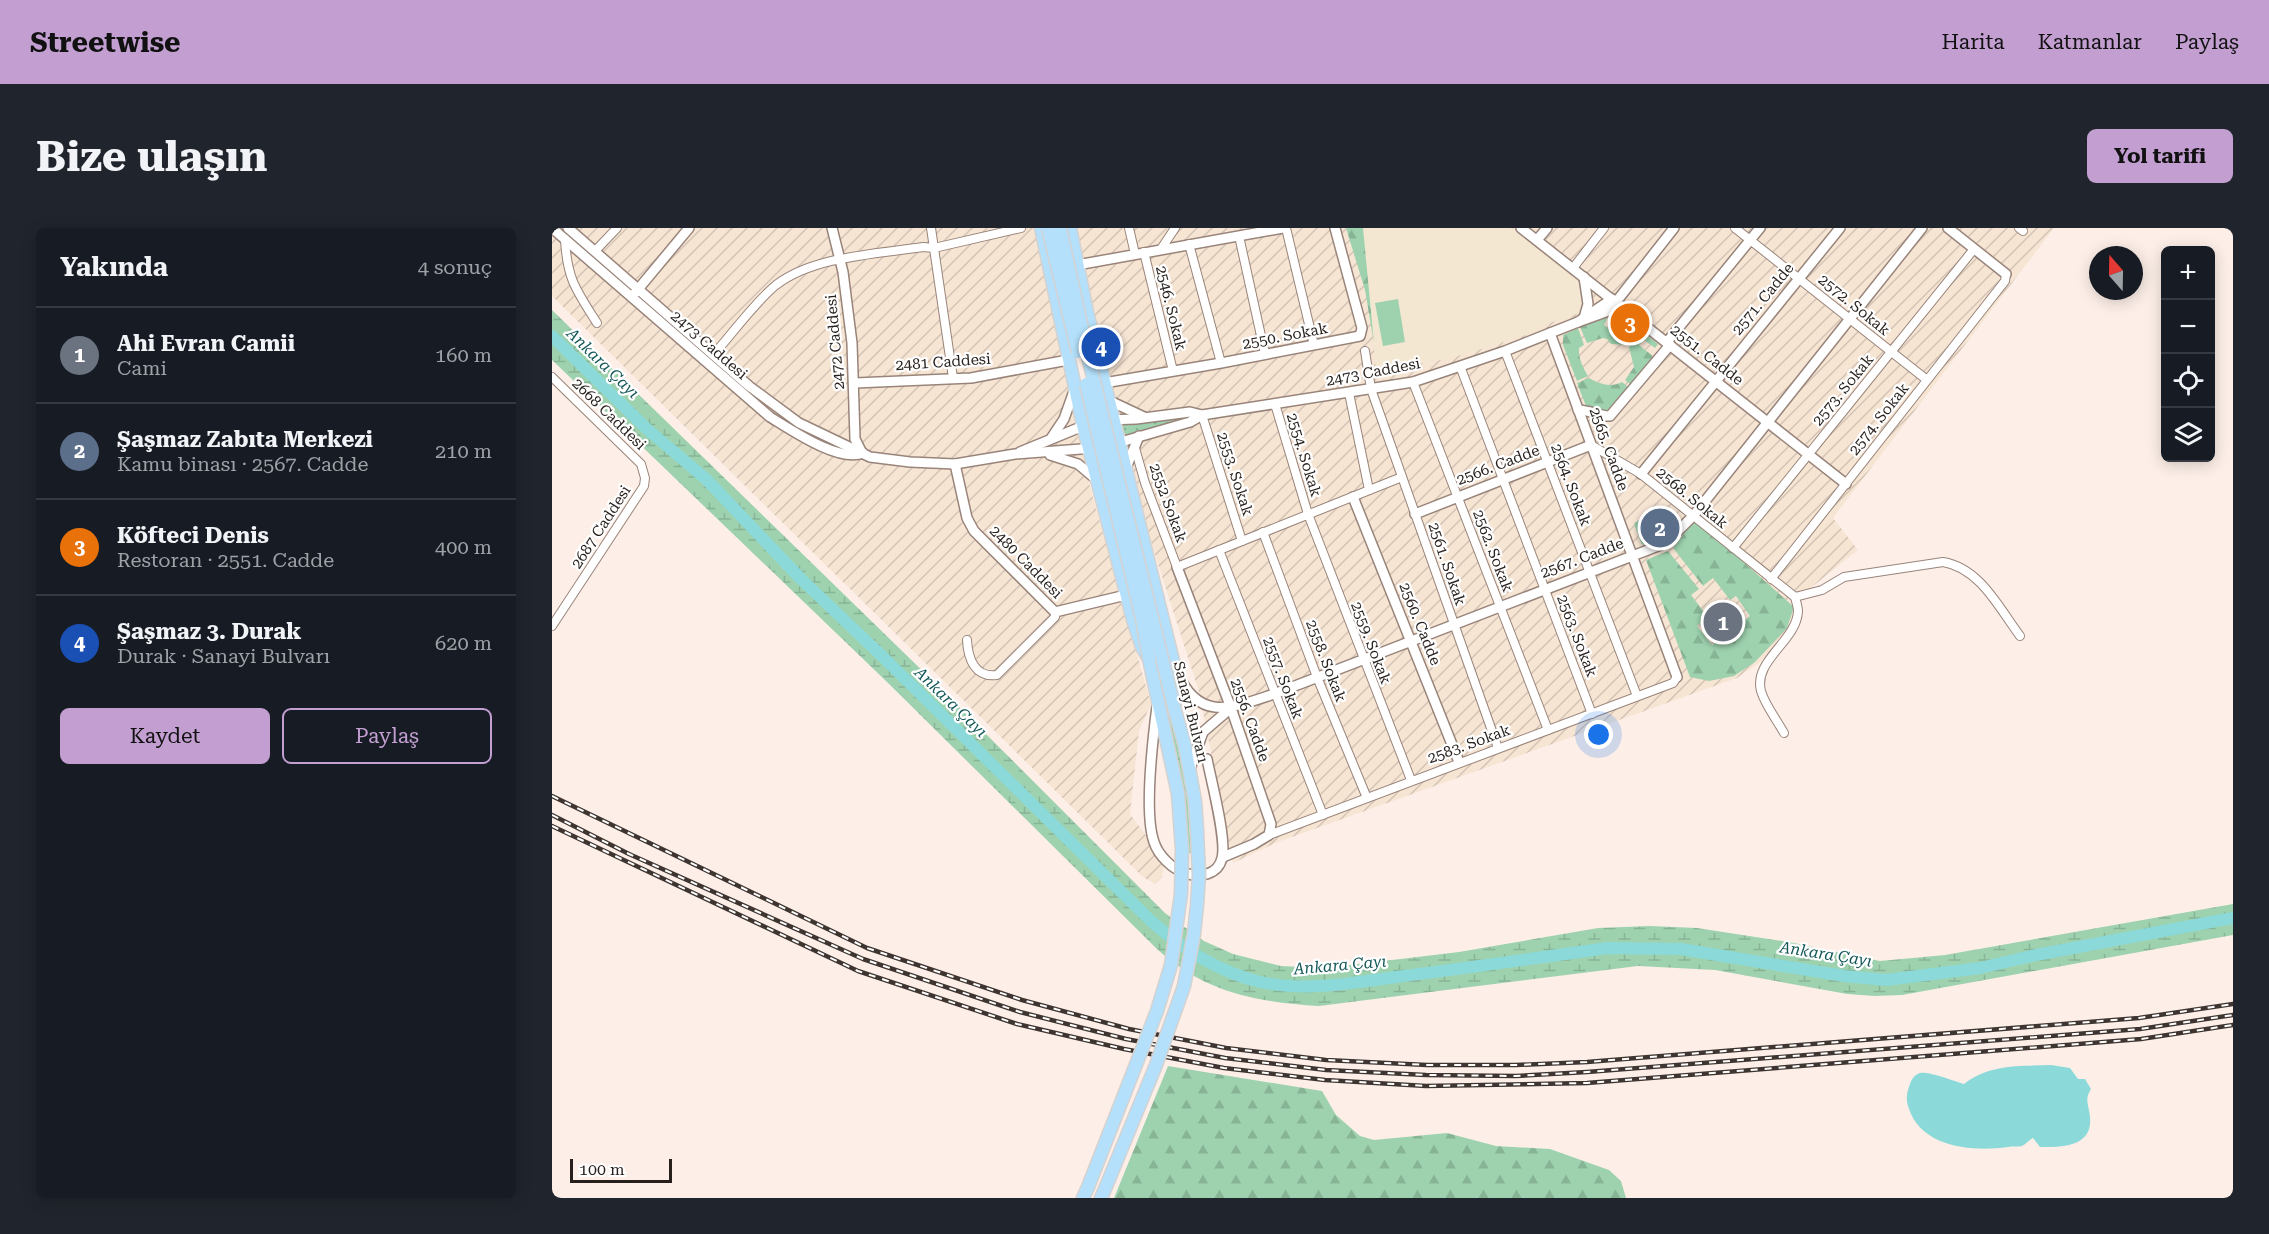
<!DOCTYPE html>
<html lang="tr">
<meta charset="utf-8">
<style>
body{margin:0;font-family:"Roboto Serif",serif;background:#20242c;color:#f1f3f6}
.controls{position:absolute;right:18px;top:18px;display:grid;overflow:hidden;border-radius:9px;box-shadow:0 3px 15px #0003}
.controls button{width:54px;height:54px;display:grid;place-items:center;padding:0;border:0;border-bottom:2px solid #363941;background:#171b24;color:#f1f3f6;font:30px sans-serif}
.compass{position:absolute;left:1537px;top:18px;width:54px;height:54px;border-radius:50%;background:#171b24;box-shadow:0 3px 15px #0003;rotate:340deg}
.scale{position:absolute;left:18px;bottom:15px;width:102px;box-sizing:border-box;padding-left:6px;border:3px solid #271f1b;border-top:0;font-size:16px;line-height:21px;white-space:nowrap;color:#271f1b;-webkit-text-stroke:4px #fff;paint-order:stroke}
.you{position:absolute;left:1047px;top:507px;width:21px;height:21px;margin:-15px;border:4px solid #fff;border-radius:50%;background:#1a73e8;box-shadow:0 0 0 9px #1a73e833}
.badge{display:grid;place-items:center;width:39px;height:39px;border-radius:50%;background:#c29ed1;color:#fff;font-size:20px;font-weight:700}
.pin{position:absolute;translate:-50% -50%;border:3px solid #fff;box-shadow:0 2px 6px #0006}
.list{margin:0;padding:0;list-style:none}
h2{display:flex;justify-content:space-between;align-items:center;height:78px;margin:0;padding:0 24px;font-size:26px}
h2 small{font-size:20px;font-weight:400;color:#9ea1a6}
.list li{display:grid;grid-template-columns:39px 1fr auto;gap:18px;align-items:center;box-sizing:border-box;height:96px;padding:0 24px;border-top:2px solid #363941}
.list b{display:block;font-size:22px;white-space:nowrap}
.list p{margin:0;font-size:20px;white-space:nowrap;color:#9ea1a6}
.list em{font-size:20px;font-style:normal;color:#9ea1a6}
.actions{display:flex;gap:12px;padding:18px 24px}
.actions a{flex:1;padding:14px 0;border:2px solid #c29ed1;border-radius:9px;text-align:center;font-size:21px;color:#c29ed1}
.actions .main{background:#c29ed1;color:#111}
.icon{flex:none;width:33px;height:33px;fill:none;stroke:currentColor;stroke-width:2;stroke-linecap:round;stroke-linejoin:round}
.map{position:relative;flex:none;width:1681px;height:970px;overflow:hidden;border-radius:9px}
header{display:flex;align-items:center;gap:36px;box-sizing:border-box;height:84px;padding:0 30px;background:#c29ed1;color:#111}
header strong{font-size:28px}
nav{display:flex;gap:33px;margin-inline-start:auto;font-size:21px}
.intro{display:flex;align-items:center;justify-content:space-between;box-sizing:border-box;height:144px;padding:0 36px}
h1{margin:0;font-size:42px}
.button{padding:15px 27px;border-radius:9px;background:#c29ed1;color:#111;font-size:21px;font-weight:700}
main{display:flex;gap:36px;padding:0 36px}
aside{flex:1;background:#171b24;border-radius:9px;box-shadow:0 3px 15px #0003}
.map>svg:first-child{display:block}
.industrial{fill:url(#industrial-furrows)}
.education{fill:#f3e7d2}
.grass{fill:url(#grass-dots)}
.forest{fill:url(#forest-firs)}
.wetland{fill:url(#wetland-marsh)}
.park{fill:#9ed2af}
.water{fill:#8bd9d8}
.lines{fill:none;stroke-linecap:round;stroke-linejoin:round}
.river{stroke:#8bd9d8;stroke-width:12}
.minor-casing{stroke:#99847a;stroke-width:10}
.tertiary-casing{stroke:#99847a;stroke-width:12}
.primary-casing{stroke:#d4d2d1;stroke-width:15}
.minor{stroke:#fff;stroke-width:8}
.tertiary{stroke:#fff;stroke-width:9}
.primary{stroke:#b4e0fb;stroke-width:12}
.rail-casing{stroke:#3e3531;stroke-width:4.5}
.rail{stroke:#fff;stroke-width:2;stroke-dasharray:7;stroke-linecap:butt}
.primary-bridge-casing{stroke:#d4d2d1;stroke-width:15;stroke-linecap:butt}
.primary-bridge{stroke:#b4e0fb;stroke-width:12}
.labels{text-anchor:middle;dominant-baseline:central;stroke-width:4.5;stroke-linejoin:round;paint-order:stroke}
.street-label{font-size:15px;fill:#271f1b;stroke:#fff}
.water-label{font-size:16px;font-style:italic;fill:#155858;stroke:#fff}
</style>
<header>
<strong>Streetwise</strong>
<nav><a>Harita</a><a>Katmanlar</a><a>Paylaş</a></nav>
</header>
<div class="intro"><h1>Bize ulaşın</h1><a class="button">Yol tarifi</a></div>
<main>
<aside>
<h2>Yakında<small>4 sonuç</small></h2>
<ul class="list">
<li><span class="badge" style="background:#6b7280">1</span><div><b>Ahi Evran Camii</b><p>Cami</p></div><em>160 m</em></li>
<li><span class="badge" style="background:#5c6f8a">2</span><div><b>Şaşmaz Zabıta Merkezi</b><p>Kamu binası · 2567. Cadde</p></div><em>210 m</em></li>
<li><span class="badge" style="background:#e8710a">3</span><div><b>Köfteci Denis</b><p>Restoran · 2551. Cadde</p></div><em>400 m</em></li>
<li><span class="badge" style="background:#1a4fb4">4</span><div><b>Şaşmaz 3. Durak</b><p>Durak · Sanayi Bulvarı</p></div><em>620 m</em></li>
</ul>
<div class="actions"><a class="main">Kaydet</a><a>Paylaş</a></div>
</aside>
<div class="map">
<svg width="1681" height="970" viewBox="0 0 1681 970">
<defs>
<pattern id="industrial-furrows" width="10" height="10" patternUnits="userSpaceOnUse" patternTransform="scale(1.5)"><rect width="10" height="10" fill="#f7e5d4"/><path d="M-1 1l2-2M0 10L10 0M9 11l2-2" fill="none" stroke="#d4c4b5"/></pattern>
<pattern id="grass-dots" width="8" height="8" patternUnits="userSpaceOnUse" patternTransform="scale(1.5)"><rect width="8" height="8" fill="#9ed2af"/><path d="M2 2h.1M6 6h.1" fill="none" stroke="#88b496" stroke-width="1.8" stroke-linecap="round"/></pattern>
<pattern id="forest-firs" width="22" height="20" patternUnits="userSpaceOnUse" patternTransform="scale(1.5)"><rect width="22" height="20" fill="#9ed2af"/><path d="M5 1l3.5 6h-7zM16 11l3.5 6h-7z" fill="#88b496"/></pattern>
<pattern id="wetland-marsh" width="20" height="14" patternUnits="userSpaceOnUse" patternTransform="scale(1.5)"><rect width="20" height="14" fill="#9ed2af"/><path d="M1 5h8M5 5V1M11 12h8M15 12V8" fill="none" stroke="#88b496"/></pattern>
</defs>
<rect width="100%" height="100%" fill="#fdefe8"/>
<!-- industrial -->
<g class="industrial">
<polygon points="0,0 484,0 538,259 599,476 587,503 578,586 613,633 610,649 603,656 591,649 0,68"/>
<polygon points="519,0 1502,0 1281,290 1306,322 1256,362 1248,372 1238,401 1207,435 1185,450 726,614 681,635 647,464 567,214"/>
</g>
<!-- education -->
<polygon class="education" points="811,0 959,0 1030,56 1031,83 1005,94 1003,93 984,100 984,104 929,121 895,131 824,143"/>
<!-- grass -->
<g class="grass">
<polygon points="641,188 570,208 567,196"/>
<polygon points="556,230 630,532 636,577 639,625 636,625"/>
</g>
<!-- forest -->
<g class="forest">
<polygon points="794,0 811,0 822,115 813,62"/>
<polygon points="1056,88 1052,97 1076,117 1059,116 1055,111 1051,110 1035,115 1028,99"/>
<path d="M1026 100 1032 117 1027 120C1026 129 1031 140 1036 148L1025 153 1011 117V107Z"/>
<polygon points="1091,104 1106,116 1103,120 1092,112 1087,117 1102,129 1078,156 1073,152 1082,139 1077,119"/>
<path d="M1037 150C1048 156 1059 160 1070 154L1076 159 1054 184 1034 178 1025 155Z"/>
<polygon points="1095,285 1098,297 1108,310 1090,317 1082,296"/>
<polygon points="1143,291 1242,379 1235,400 1203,434 1182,448 1157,453 1138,449 1094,332 1116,323 1147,361 1139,367 1156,389 1145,398 1160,417 1198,388 1184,368 1178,372 1161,350 1151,358 1121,320"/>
<polygon points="616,838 770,863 784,887 808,908 822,912 895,905 944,918 998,921 1057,942 1069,953 1074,970 562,970"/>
</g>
<!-- wetland -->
<path class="wetland" d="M0 82 384 456 613 685 652 713 681 726 729 738 773 740 907 724 1046 700 1098 698 1145 700 1237 714 1328 733 1393 727 1681 676V707L1350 767 1323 768 1295 766 1163 742 1086 738 767 778C705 774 653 765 605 721L334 453 0 132Z"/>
<!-- park -->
<polygon class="park" points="846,71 853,114 831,118 823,75"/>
<!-- water -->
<path class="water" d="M1499 837 1518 840 1526 851H1533L1539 861C1532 872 1537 877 1538 889 1541 919 1510 919 1488 919L1481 910C1477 912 1474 916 1470 918 1466 919 1460 918 1456 919 1422 924 1370 920 1357 881 1354 873 1354 867 1357 859 1359 853 1361 847 1368 845 1376 843 1402 853 1412 856 1436 836 1469 838 1499 837Z"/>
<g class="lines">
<!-- river -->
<path class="river" d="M0 108 95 201 155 252 249 351 332 430 598 692C629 720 667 744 708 754 753 764 799 755 844 749 915 740 985 730 1056 720L1129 721 1292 748 1334 752 1428 740 1484 727 1681 690"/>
<defs>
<g id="minor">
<polyline points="379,0 401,150"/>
<polyline points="577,0 583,26"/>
<polyline points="734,0 762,117"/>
<polyline points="1183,0 1375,152"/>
<polyline points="1467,0 1471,3"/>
<polyline points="687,8 713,126"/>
<path d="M13 11C15 51 24 62 45 95"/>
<polyline points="637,16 669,135"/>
<polyline points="609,21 623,0"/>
<polyline points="43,23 65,0"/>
<polyline points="592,24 621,143"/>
<polyline points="1021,40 1052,0"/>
<polyline points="813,123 819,161 946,520"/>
<polyline points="953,123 1085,468"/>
<path d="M162 126C181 105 202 75 224 57 262 28 325 26 371 19L382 20 469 0"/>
<polyline points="908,138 1040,486"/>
<polyline points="0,149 89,236 93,250 92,258 0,398"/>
<polyline points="861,154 996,502"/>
<polyline points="797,165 817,262"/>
<polyline points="723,176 756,286 859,552"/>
<polyline points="650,187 690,313"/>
<path d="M1039 217 1089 246 1243 369C1244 373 1246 379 1246 383 1245 413 1201 432 1209 463 1213 477 1225 492 1232 505"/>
<polyline points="583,220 593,255 625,339 850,249"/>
<polyline points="711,304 765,449 815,570"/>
<polyline points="1181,320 1422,21"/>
<polyline points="667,322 771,587"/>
<polyline points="1219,351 1453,53 1454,46"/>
<path d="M1243 369 1270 362 1292 349 1391 334C1428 340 1447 380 1468 408"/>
<path d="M415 412C416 431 423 450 445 447L503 389V384"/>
<polyline points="717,607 1121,455 1125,449"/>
</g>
<g id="tertiary">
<path d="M0 0 218 189C238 201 287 235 311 225"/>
<polyline points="16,0 197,158 247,195 318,229 358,234 403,236 463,226 542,220"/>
<polyline points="280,0 291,44 300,115 303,211 310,225"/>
<polyline points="969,0 1294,256"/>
<polyline points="1396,0 1454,46"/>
<polyline points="985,12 995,0"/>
<polyline points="525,37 731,0"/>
<polyline points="83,65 137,0"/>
<polyline points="1060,71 1026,94 1070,78"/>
<polyline points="1064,74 1122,0"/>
<polyline points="1032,90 1036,76 1032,49"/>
<polyline points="998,105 1125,449"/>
<polyline points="1115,114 1208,0"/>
<polyline points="303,155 419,150 516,132"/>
<polyline points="552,155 669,135 808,108 810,100 783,0"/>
<polyline points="558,173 592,189"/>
<path d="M1026 182C1038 182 1050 189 1058 188L1118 117"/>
<polyline points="555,192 584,191 638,184 650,187 861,154 953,123 1026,94"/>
<polyline points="500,209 512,191 522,163"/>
<polyline points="562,216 638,194 650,187"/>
<polyline points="468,224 536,196"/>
<polyline points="498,227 526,236 545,252"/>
<polyline points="403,236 415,290 422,303 503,384 574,367"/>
<polyline points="574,240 587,208"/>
<polyline points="1089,246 1288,0"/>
<polyline points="801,269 907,534"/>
<polyline points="863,286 1039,217"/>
<polyline points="625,339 679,480 719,596 717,607 702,616 671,629"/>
<path d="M625 444C647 495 680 480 722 466L1114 315 1142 287 1370 0"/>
<path d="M605 478C601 509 592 586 602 614 606 627 620 641 633 645 648 650 666 647 670 630 675 612 659 552 655 531"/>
<polyline points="638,541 651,504 679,480"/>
</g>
<g id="primary">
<polyline points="489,0 531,197 581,392 590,419 597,431 626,566"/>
<polyline points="518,0 535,84 621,433 625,466 622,479 633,518 643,573 645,602"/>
<polyline points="531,970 536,959"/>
<polyline points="549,970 553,961"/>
</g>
</defs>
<!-- minor casing -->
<use href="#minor" class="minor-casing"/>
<!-- tertiary casing -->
<use href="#tertiary" class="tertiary-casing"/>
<!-- primary casing -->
<use href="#primary" class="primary-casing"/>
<!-- minor -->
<use href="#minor" class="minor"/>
<!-- tertiary -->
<use href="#tertiary" class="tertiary"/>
<!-- primary -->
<use href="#primary" class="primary"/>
<defs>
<g id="rail">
<polyline points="0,568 315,720 470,772 577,801 674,820 774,832 875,837 964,837 1035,834 1587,790 1681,776"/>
<polyline points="0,587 77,626 311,731 468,784 574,811 673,830 774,842 874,847 964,848 1035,844 1588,801 1681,787"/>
<polyline points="0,598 306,743 465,796 572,821 672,840 773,852 874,858 1035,855 1589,811 1681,797"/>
</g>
</defs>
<!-- rail casing -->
<use href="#rail" class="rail-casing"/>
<!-- rail -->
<use href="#rail" class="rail"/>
<defs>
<g id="primary-bridge">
<polyline points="496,0 526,124"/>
<polyline points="508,0 539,141 622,479"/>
<polyline points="534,156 590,391 597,431"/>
<polyline points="536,959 605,783 619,737 629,666 630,621 626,566"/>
<polyline points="553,961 604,837 632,758 642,706 645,677 647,647 645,602"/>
</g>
</defs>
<!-- primary-bridge casing -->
<use href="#primary-bridge" class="primary-bridge-casing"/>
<!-- primary-bridge -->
<use href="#primary-bridge" class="primary-bridge"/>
</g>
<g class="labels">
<!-- street labels -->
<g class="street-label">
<text transform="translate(1211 71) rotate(-51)">2571. Cadde</text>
<text transform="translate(1302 77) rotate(39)">2572. Sokak</text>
<text transform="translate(619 80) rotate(76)">2546. Sokak</text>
<text transform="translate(733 108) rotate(-11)">2550. Sokak</text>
<text transform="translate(283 114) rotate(-95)">2472 Caddesi</text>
<text transform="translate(157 117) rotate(41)">2473 Caddesi</text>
<text transform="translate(1155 127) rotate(38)">2551. Cadde</text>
<text transform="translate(391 134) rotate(-4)">2481 Caddesi</text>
<text transform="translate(821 144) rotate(-11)">2473 Caddesi</text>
<text transform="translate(1291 162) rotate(-51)">2573. Sokak</text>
<text transform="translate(57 186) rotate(44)">2668 Caddesi</text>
<text transform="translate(1327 191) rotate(-52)">2574. Sokak</text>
<text transform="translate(1057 221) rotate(70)">2565. Cadde</text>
<text transform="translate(752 227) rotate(73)">2554. Sokak</text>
<text transform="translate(946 237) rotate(-21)">2566. Cadde</text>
<text transform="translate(683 246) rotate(72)">2553. Sokak</text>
<text transform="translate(1019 257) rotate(69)">2564. Sokak</text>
<text transform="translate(1140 270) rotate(39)">2568. Sokak</text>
<text transform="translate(616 275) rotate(70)">2552 Sokak</text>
<text transform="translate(49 299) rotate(-57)">2687 Caddesi</text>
<text transform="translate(941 323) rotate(69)">2562. Sokak</text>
<text transform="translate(1030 330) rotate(-21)">2567. Cadde</text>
<text transform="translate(474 334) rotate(45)">2480 Caddesi</text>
<text transform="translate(895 336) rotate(71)">2561. Sokak</text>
<text transform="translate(868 396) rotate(68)">2560. Cadde</text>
<text transform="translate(1025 408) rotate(69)">2563. Sokak</text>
<text transform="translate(819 415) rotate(69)">2559. Sokak</text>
<text transform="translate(774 433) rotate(69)">2558. Sokak</text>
<text transform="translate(731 450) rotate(69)">2557. Sokak</text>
<text transform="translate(639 484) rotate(76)">Sanayi Bulvarı</text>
<text transform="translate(698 492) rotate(70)">2556. Cadde</text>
<text transform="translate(917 516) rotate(-20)">2583. Sokak</text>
</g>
<!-- water labels -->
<g class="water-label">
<text transform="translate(51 135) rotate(44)">Ankara Çayı</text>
<text transform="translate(399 474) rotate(44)">Ankara Çayı</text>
<text transform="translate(1274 726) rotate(9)">Ankara Çayı</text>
<text transform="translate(788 737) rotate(-5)">Ankara Çayı</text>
</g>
</g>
</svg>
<div class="controls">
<button>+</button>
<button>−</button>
<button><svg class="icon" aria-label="locate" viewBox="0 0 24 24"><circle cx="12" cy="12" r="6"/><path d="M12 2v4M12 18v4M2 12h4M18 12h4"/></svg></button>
<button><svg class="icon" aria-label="layers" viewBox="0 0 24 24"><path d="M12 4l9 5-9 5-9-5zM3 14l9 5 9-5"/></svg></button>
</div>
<svg class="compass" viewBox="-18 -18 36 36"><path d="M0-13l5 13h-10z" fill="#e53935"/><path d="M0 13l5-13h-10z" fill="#9ea1a6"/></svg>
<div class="scale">100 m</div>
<div class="you"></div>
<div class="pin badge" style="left:1171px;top:394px;background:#6b7280">1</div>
<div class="pin badge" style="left:1108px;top:300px;background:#5c6f8a">2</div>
<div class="pin badge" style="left:1078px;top:95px;background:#e8710a">3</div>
<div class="pin badge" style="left:549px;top:119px;background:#1a4fb4">4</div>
</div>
</main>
